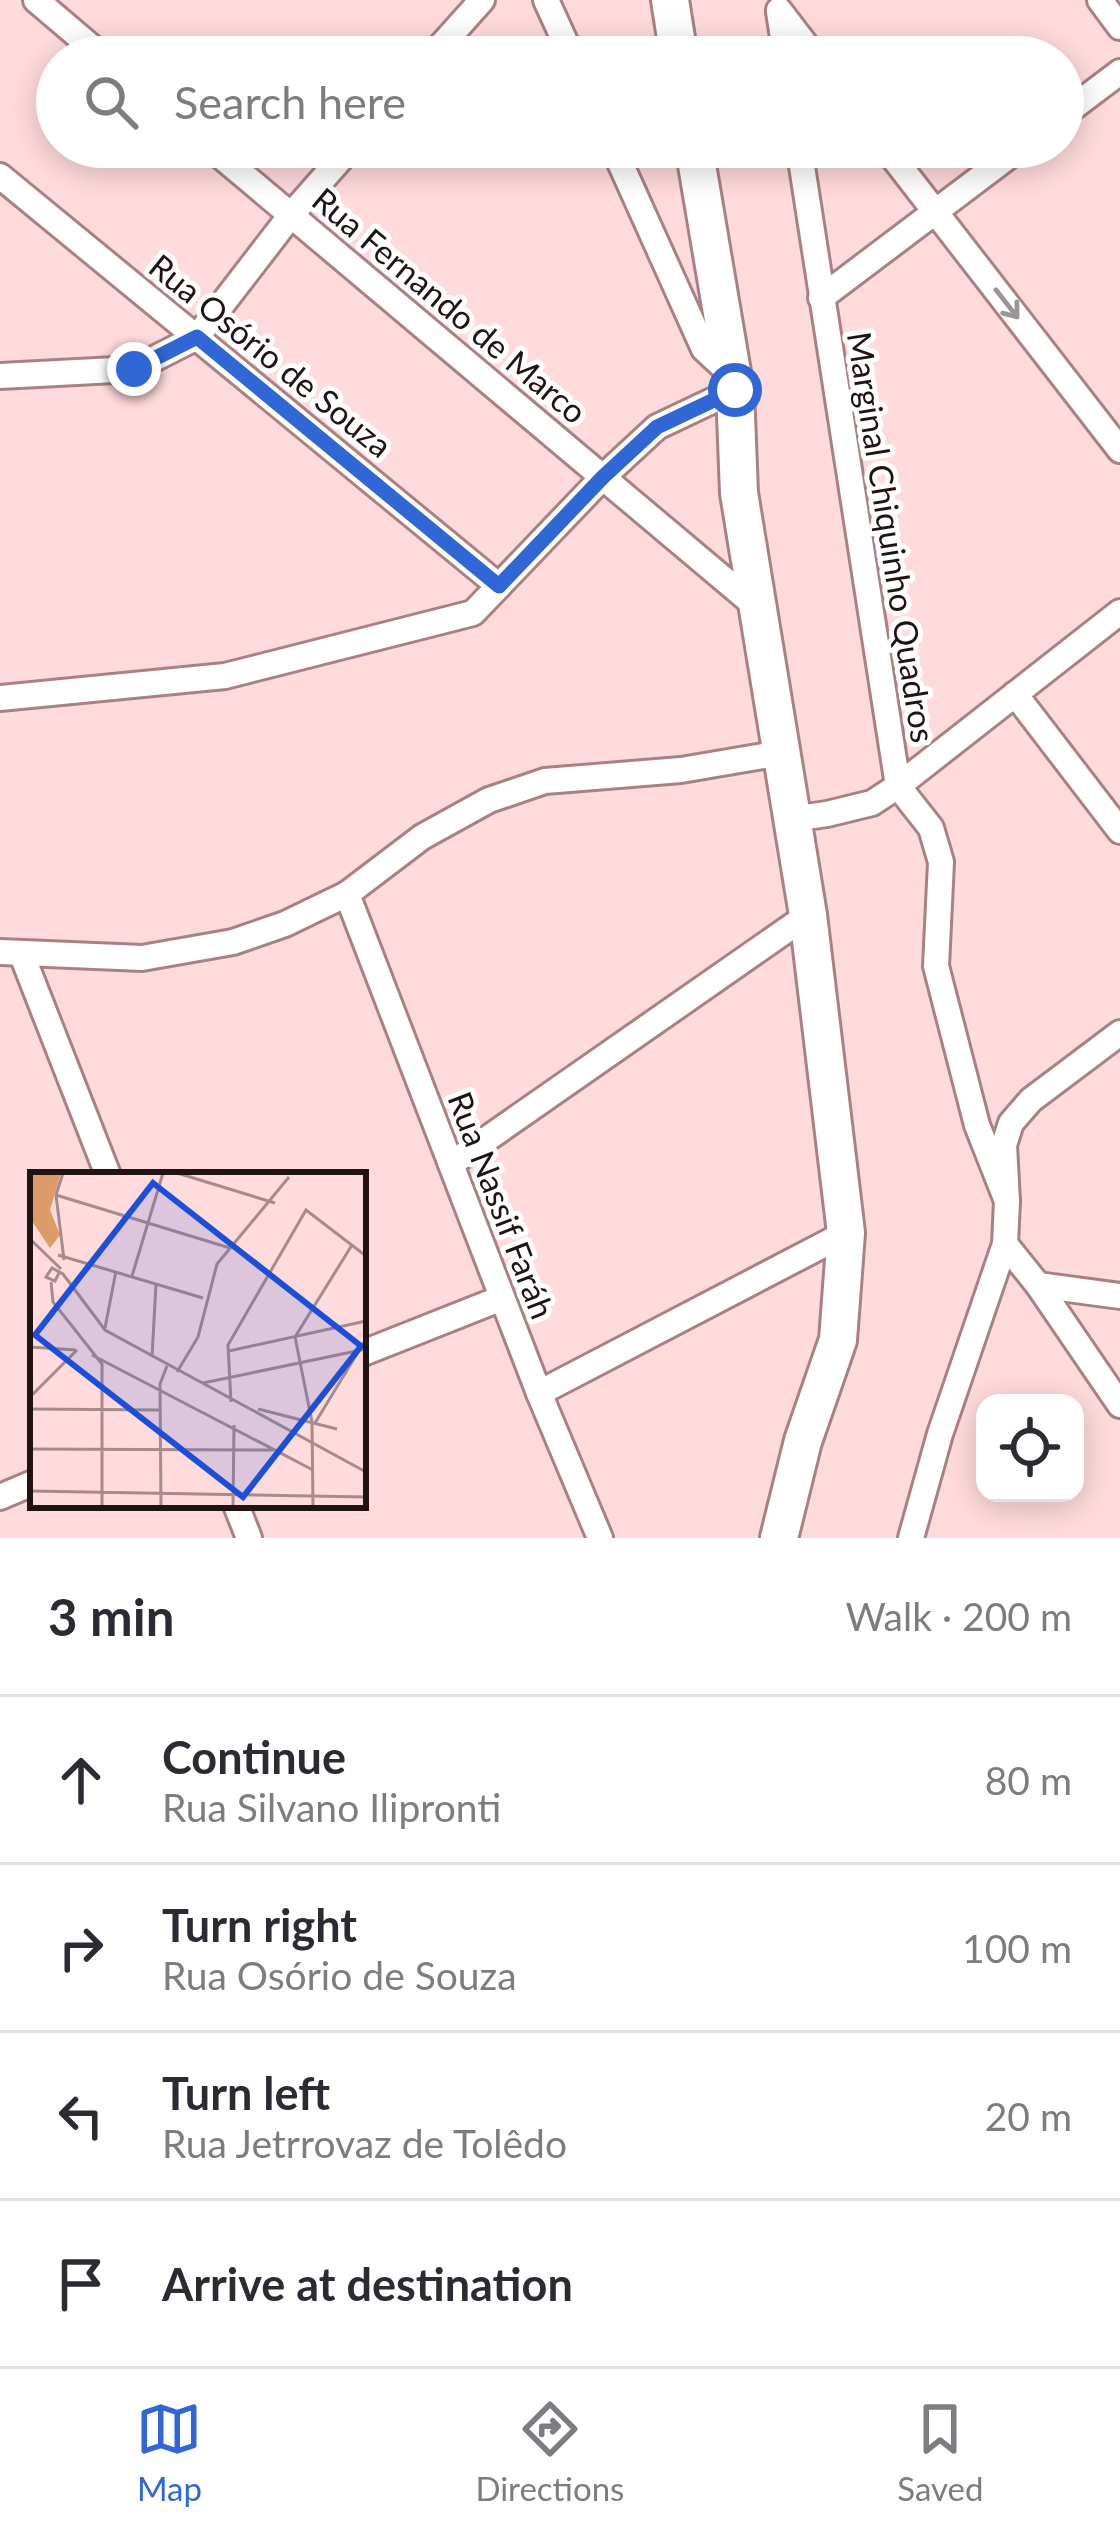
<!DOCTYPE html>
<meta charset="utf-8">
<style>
body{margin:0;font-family:Lato,sans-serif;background:#f7f7f7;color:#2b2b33}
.controls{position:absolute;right:36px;bottom:36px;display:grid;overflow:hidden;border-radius:24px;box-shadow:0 6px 30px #0003}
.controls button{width:108px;height:108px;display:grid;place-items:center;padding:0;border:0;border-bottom:3px solid #e1e1e2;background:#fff;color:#2b2b33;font:60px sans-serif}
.stop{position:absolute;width:36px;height:36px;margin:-27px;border:9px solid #3067d5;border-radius:50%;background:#fff}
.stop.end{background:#3067d5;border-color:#fff;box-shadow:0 3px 12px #0008}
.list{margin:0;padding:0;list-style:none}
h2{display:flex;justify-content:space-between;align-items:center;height:156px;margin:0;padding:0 48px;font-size:51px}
h2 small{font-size:39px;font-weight:400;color:#7c7c81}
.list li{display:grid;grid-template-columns:78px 1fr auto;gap:36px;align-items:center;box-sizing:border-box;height:168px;padding:0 48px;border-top:3px solid #e1e1e2}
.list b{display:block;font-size:45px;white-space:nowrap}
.list p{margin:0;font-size:39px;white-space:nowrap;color:#7c7c81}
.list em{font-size:39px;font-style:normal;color:#7c7c81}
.icon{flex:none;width:66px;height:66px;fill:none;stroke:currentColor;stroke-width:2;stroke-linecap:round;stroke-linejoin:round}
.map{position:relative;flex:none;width:1120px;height:1538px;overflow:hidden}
.search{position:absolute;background:#fff;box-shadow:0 6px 30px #0003;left:36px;right:36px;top:36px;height:132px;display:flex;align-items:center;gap:30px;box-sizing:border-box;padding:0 42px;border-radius:66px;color:#7c7c81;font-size:45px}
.sheet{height:828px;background:#fff}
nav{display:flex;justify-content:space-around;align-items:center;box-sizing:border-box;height:168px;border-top:3px solid #e1e1e2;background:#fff;font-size:33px;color:#7c7c81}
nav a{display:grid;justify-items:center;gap:6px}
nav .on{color:#3067d5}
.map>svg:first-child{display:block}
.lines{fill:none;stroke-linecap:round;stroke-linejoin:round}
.minor-casing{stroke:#a98183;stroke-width:30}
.secondary-casing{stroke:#a98183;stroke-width:42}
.minor{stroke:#fff;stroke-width:24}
.secondary{stroke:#fff;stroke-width:36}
.oneway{stroke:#9b9495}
.route{stroke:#3067d5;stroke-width:15}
.labels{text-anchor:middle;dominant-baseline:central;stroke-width:10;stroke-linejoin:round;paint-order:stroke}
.street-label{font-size:33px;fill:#211213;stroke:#fff}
.inset-road{fill:none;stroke:#a68b8c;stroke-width:3}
.view{fill:#1d4ed8;fill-opacity:0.15;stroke:#1d4ed8;stroke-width:6}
.inset-edge{fill:none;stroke:#211213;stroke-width:6}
</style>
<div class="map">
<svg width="1120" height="1538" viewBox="0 0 1120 1538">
<rect width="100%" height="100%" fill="#ffdbdd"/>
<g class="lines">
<defs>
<g id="minor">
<polyline points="36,0 103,57"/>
<polyline points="546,0 572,57"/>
<polyline points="1100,0 1120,27"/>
<polyline points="779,10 815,57"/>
<polyline points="779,12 786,57"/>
<polyline points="431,57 482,0"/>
<polyline points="1063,115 1120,72"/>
<polyline points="210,147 757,607"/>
<polyline points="613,147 704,349 731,374"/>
<polyline points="799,147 898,786 931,828 941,862 936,966 977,1125 1007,1201"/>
<polyline points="885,147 1120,450"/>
<polyline points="0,176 499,586"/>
<polyline points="821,298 1021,147"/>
<polyline points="0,376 134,369 197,337 291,215 351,147"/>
<polyline points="1015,694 1120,831"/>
<polyline points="0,698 225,676 473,613 603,477 657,427 735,390"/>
<polyline points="792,819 827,814 872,803 898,786 1120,612"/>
<polyline points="347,894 539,1393 600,1538"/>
<polyline points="0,952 142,958 233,942 285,924 347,894 422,837 489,800 545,781 681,770 781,753"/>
<polyline points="22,955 108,1175"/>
<polyline points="451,1164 808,915"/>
<polyline points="1005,1244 1038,1285 1120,1405"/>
<polyline points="1038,1285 1120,1296"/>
<polyline points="363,1353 502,1298"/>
<polyline points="539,1393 846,1233"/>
<polyline points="0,1497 33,1483"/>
<polyline points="236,1505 249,1538"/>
<polyline points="911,1538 940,1434 1005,1244 1007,1201 1004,1145 1011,1123 1031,1100 1120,1033"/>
</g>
<g id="secondary">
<polyline points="670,0 679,57"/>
<polyline points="694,147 735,390 739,493 808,915 846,1233 838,1340 803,1441 779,1538"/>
</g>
</defs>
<!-- minor casing -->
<use href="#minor" class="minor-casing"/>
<!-- secondary casing -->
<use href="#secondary" class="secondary-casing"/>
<!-- minor -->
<use href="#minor" class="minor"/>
<!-- secondary -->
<use href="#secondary" class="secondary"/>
</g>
<!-- one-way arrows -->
<defs><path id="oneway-shaft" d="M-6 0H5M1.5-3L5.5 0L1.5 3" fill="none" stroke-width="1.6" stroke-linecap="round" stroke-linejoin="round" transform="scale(3)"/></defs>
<use class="oneway" href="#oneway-shaft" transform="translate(1007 304) rotate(52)"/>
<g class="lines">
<!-- route -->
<polyline class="route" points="134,369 197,337 499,586 603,477 657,427 735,390"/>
</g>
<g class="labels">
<!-- street labels -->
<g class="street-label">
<text transform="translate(450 305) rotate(40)">Rua Fernando de Marco</text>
<text transform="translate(271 355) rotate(39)">Rua Osório de Souza</text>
<text transform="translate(892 537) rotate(81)">Marginal Chiquinho Quadros</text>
<text transform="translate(502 1205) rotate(69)">Rua Nassif Faráh</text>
</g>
</g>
<!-- overview -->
<g transform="translate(30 1172)">
<rect width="336" height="336" fill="#ffdbdd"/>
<path d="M3 1H31L20 38 30 63 20 76 0 46Z" fill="#dc9b67"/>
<path class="inset-road" d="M33 1 26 23 34 88M147 1 245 31M26 23 200 76M0 67 31 97M28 83 173 126M29 101 25 109 16 105 22 96 33 102 75 158 336 300M102 104 133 1M21 110 23 130 72 192V335M75 156 86 99M0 175 46 178M199 179 336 149M62 183 283 298M122 185 126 112M147 200 168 165 187 92 259 5M173 211 336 177M0 225 47 178M201 230 198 173 276 38 336 84M0 237 130 238M228 237 307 257M285 251 336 167M0 277 246 278M0 319 336 325M131 335 130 212 137 194M203 335 204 253M283 335 282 250 265 165 322 73"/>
<path class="view" d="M123 11 331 174 213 325 5 163Z"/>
<rect width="336" height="336" class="inset-edge"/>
</g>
</svg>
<div class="controls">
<button><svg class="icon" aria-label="locate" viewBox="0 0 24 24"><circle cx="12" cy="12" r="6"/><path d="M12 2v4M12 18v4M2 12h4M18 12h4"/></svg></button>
</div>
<div class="stop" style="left:735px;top:390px"></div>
<div class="stop end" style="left:134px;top:369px"></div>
<div class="search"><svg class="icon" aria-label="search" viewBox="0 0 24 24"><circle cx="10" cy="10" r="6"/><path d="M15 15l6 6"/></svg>Search here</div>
</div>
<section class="sheet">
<h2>3 min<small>Walk · 200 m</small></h2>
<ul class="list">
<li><svg class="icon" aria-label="ahead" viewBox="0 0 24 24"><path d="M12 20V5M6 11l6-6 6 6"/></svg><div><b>Continue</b><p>Rua Silvano Ilipronti</p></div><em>80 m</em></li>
<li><svg class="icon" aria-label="right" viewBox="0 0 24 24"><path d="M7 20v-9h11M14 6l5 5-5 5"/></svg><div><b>Turn right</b><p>Rua Osório de Souza</p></div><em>100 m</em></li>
<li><svg class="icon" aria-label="left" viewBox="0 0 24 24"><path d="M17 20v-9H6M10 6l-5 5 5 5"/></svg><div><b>Turn left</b><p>Rua Jetrrovaz de Tolêdo</p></div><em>20 m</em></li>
<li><svg class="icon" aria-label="arrive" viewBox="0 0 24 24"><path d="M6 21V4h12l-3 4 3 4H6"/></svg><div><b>Arrive at destination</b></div></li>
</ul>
</section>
<nav>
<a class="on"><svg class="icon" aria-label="map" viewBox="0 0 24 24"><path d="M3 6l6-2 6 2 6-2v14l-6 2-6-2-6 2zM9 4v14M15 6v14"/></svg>Map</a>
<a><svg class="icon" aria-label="directions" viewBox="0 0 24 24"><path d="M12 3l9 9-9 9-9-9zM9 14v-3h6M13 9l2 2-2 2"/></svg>Directions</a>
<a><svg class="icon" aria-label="saved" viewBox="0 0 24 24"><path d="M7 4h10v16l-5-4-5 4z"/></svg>Saved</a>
</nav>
